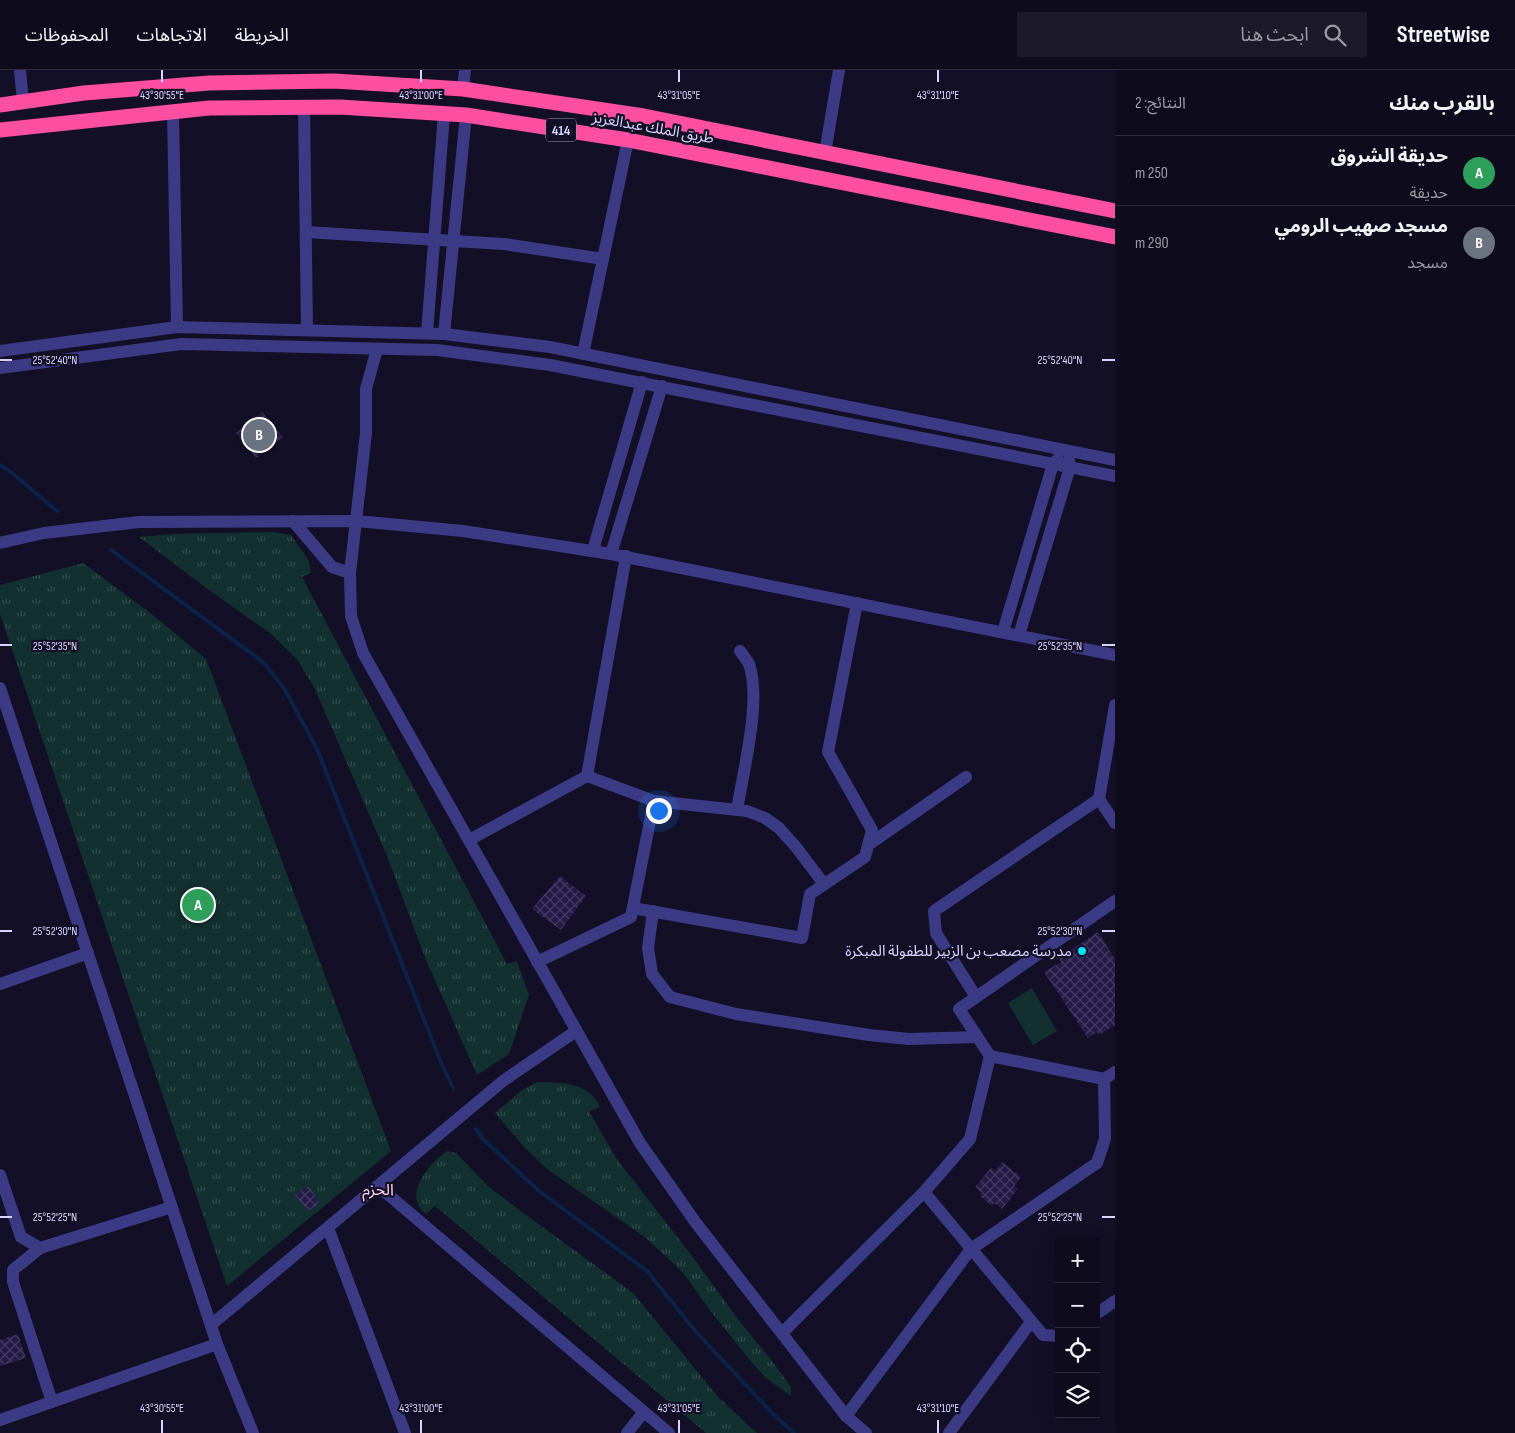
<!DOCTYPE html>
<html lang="ar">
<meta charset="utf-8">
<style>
body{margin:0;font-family:"Sofia Sans Condensed","Noto Sans Arabic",sans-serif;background:#1c1929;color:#f1f3f6;direction:rtl}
.controls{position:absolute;right:15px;bottom:15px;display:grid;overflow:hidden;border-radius:0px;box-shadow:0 5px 20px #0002}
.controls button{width:45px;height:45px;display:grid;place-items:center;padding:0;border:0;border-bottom:1px solid #2e2b3b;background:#0e0b1c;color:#f1f3f6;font:25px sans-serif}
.you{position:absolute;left:658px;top:740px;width:18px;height:18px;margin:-12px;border:4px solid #fff;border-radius:50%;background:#1a73e8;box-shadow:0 0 0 8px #1a73e833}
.badge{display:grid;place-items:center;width:32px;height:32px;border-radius:50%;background:#0f766e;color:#fff;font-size:16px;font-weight:700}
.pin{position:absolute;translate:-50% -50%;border:2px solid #fff;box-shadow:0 1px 5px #0006}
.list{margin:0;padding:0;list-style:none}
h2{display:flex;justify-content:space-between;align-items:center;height:65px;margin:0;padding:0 20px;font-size:21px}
h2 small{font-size:16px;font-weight:400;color:#9b9ba3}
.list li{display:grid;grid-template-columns:32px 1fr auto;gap:15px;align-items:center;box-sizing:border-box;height:70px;padding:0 20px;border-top:1px solid #2e2b3b}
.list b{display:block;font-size:19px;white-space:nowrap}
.list p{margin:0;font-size:16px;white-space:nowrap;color:#9b9ba3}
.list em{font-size:16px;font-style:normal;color:#9b9ba3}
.icon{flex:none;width:28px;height:28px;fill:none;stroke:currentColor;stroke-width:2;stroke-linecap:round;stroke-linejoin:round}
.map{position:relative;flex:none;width:1115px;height:1363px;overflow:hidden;direction:ltr}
header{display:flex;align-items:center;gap:30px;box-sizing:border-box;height:70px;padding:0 25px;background:#0e0b1c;border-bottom:1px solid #2e2b3b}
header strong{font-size:24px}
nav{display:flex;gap:28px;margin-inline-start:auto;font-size:18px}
.search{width:350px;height:45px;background:#1c1929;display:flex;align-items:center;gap:12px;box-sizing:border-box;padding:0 18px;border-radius:0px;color:#9b9ba3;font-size:19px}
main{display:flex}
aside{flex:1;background:#0e0b1c}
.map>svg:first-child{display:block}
.grass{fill:#12302f}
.park{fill:url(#park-tufts)}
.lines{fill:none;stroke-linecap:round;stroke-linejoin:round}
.stream{stroke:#0c2248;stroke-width:4}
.building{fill:url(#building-cross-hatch)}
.minor{stroke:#3d3a85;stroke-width:12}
.highway{stroke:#ff4fa3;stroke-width:15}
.ticks{fill:none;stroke:#d9d4ff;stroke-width:2}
.poi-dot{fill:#00e5ff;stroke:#130f26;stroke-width:2}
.labels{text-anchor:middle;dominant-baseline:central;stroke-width:4.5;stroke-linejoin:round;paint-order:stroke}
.shield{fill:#130f26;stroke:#9e99be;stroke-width:1}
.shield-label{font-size:14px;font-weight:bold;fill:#d9d4ff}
.street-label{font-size:15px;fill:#d9d4ff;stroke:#130f26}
.poi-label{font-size:15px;fill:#d9d4ff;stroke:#130f26;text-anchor:end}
.neighbourhood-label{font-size:16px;fill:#ffd6f0;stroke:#130f26}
.ticks-label{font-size:12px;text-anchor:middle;fill:#d9d4ff;stroke:#130f26;stroke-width:4.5;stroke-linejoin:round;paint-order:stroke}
</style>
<header>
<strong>Streetwise</strong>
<div class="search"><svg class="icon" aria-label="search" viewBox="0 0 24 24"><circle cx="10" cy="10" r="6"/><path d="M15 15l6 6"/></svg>ابحث هنا</div>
<nav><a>الخريطة</a><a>الاتجاهات</a><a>المحفوظات</a></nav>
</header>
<main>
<aside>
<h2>بالقرب منك<small>النتائج: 2</small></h2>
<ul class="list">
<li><span class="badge" style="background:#2e9e5b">A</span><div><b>حديقة الشروق</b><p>حديقة</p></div><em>250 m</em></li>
<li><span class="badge" style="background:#6b7280">B</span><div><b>مسجد صهيب الرومي</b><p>مسجد</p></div><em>290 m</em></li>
</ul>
</aside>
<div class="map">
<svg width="1115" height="1363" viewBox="0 0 1115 1363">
<defs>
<pattern id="park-tufts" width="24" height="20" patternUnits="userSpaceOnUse" patternTransform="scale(1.25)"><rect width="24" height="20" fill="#12302f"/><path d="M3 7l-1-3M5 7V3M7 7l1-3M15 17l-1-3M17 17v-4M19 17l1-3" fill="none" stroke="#344d4e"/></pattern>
<pattern id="building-cross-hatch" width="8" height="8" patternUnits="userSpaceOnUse" patternTransform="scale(1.25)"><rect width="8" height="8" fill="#241b47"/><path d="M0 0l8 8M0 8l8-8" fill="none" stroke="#433b63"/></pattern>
</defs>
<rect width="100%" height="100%" fill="#130f26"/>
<!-- grass -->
<polygon class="grass" points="1032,918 1057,961 1033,975 1008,933"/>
<!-- park -->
<g class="park">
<polygon points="273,462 291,465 309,491 311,503 302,507 507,894 517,891 529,925 509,984 477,1005 426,890 387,786 315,619 297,589 270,563 209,520 139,467 173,464"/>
<polygon points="83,493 149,542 206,589 391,1081 227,1216 0,544 0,515"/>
<path d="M537 1012C559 1012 590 1012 600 1037L590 1041V1043L616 1088 689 1182 740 1252 769 1287 791 1317V1326L766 1308 753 1294 709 1239 685 1205 672 1192 646 1168 547 1099 525 1078 495 1043 521 1021Z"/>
<path d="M447 1081 456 1083 488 1116 522 1142 633 1223 719 1328 757 1363H706L435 1136 426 1144C401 1125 430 1093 447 1081Z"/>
</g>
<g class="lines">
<!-- stream -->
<g class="stream">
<polyline points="0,395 12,403 57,441"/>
<polyline points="111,480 263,592 284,618 317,679 442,995 453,1018"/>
<polyline points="476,1059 483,1069 539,1121 647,1201 696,1262 773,1344 794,1363"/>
</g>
</g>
<!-- building -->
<g class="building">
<polygon points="262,342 283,367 256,388 236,363"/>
<polygon points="560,806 586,826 561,860 532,839"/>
<polygon points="1098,862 1115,889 1115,955 1099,965 1097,962 1088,968 1044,902 1061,892 1059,888"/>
<polygon points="1002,1092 1021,1107 1014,1116 1018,1119 1002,1139 994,1133 992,1136 980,1126 982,1123 975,1117 991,1098 995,1101"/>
<polygon points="308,1116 320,1133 308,1141 295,1125"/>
<polygon points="18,1264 26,1288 0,1296 0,1270"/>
</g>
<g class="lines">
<!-- minor -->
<g class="minor">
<polyline points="20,0 23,32"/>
<polyline points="463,19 465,0"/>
<polyline points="304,37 307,259"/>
<polyline points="173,41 177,257"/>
<polyline points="825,83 839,0"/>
<polyline points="306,162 504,174 603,189"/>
<polyline points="427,263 444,44"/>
<polyline points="444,264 466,45"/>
<polyline points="377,279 366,319 366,363 350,503 351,546 363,583 640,1073 696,1153 846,1346 866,1363"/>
<polyline points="0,281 177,257 444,264 550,277 1115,390"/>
<polyline points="583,284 628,70"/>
<polyline points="0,298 181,274 437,280 550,295 1115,406"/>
<polyline points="293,451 332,497 350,503"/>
<polyline points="0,473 44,463 139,452 357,451 463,461 611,484 1115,585"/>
<polyline points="593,480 642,312"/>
<polyline points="611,484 662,316"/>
<polyline points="1003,562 1053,394 1058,389"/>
<polyline points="1019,565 1070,397 1069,390"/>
<polyline points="0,618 217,1274 253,1363"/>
<polyline points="1099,729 1115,635"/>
<polyline points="654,731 747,741 765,748 779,758 796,777 824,814"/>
<path d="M737 740C743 702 762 630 749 594 747 590 743 585 740 581"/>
<polyline points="469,770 587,706 626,486"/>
<polyline points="868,775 966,707"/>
<polyline points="1115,831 959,939 990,986 1104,1009 1115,1002"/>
<polyline points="633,838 802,868 810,824 865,787 872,760 828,682 857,533"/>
<polyline points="653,841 648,878 652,904 670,927 736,944 869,965 909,969 977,967"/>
<polyline points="537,892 631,847 654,731 587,706"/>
<polyline points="0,914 88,883"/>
<polyline points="976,927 936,863 934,841 1099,729 1115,753"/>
<polyline points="0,1105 21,1167 40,1178 172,1137"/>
<polyline points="378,1116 669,1363"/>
<polyline points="924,1122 1043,1265 1059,1266"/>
<polyline points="328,1158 405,1363"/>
<polyline points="40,1178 13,1200 13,1212 52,1332"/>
<polyline points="1096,1244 1115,1231"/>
<polyline points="211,1255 503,1011 576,961"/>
<polyline points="782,1263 924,1122 970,1069 990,986"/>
<polyline points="846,1346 971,1179 1097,1093 1105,1069 1104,1009"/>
<polyline points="0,1350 217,1274"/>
<polyline points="627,1363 644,1342"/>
<polyline points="949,1363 1031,1252"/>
</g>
<!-- highway -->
<g class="highway">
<polyline points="0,35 84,23 209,13 334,11 463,19 644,46 1115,141"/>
<polyline points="0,60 209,38 340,37 466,45 628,70 1115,167"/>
</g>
</g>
<!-- ticks -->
<path class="ticks" d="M162 0V12M421 0V12M679 0V12M938 0V12M0 290H12M1102 290H1115M0 575H12M1102 575H1115M0 861H12M1102 861H1115M0 1147H12M1102 1147H1115M162 1350V1363M421 1350V1363M679 1350V1363M938 1350V1363"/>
<!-- markers -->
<circle class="poi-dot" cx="1082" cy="881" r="5"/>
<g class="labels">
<!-- shield labels -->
<rect class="shield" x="546" y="48.5" width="30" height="23" rx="4"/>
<g class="shield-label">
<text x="561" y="60">414</text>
</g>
<!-- street labels -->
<g class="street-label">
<text transform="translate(653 58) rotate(10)">طريق الملك عبدالعزيز</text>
</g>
<!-- poi labels -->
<g class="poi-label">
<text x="1072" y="881">مدرسة مصعب بن الزبير للطفولة المبكرة</text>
</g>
<!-- neighbourhood labels -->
<g class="neighbourhood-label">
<text x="378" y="1120">الحزم</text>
</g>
</g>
<g class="ticks-label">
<text x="162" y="29">43°30'55"E</text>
<text x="421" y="29">43°31'00"E</text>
<text x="679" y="29">43°31'05"E</text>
<text x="938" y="29">43°31'10"E</text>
<text x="55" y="294">25°52'40"N</text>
<text x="1060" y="294">25°52'40"N</text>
<text x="55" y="580">25°52'35"N</text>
<text x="1060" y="580">25°52'35"N</text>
<text x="55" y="865">25°52'30"N</text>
<text x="1060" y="865">25°52'30"N</text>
<text x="55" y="1151">25°52'25"N</text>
<text x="1060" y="1151">25°52'25"N</text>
<text x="162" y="1342">43°30'55"E</text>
<text x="421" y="1342">43°31'00"E</text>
<text x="679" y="1342">43°31'05"E</text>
<text x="938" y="1342">43°31'10"E</text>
</g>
</svg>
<div class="controls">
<button>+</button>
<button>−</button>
<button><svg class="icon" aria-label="locate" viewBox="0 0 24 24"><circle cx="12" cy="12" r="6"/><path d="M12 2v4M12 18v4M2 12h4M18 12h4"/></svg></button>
<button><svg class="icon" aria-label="layers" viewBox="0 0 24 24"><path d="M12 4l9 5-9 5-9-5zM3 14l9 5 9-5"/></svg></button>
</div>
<div class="you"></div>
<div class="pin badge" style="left:198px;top:835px;background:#2e9e5b">A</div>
<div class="pin badge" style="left:259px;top:365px;background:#6b7280">B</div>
</div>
</main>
